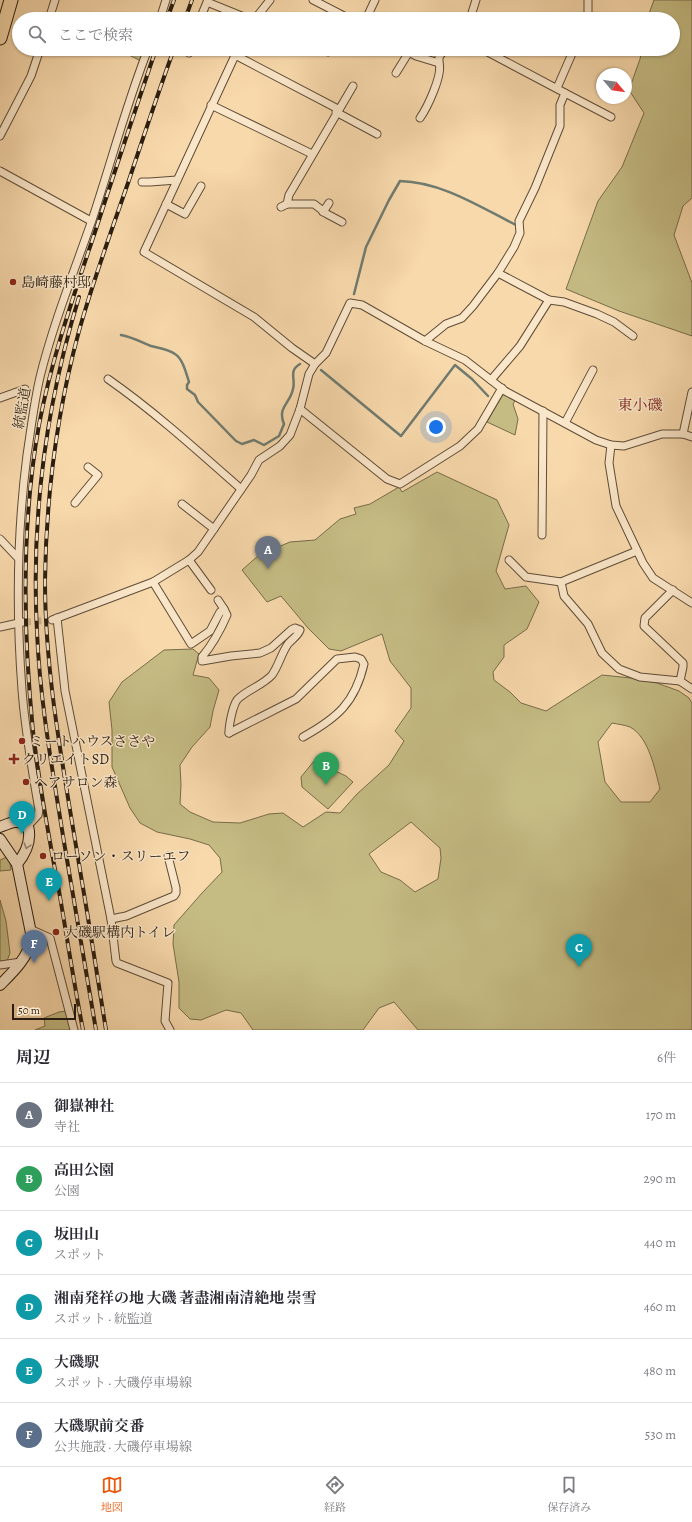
<!DOCTYPE html>
<html lang="ja">
<meta charset="utf-8">
<style>
body{margin:0;font-family:Alegreya,"Noto Serif JP",serif;background:#f7f7f7;color:#2b2b33}
.compass{position:absolute;left:596px;top:68px;width:36px;height:36px;border-radius:50%;background:#fff;box-shadow:0 1px 3px #0004;rotate:119deg}
.scale{position:absolute;left:12px;bottom:10px;width:64px;box-sizing:border-box;padding-left:4px;border:2px solid #2a1d10;border-top:0;font-size:11px;line-height:14px;white-space:nowrap;color:#2a1d10;-webkit-text-stroke:3px #fae6c9;paint-order:stroke}
.you{position:absolute;left:436px;top:427px;width:14px;height:14px;margin:-10px;border:3px solid #fff;border-radius:50%;background:#1a73e8;box-shadow:0 0 0 6px #1a73e833}
.badge{display:grid;place-items:center;width:26px;height:26px;border-radius:50%;background:#ea580c;color:#fff;font-size:13px;font-weight:700}
.pin{position:absolute;translate:-50% -33px;filter:drop-shadow(0 1px 2px #0008)}
.pin::after{content:'';position:absolute;top:21px;width:14px;height:12px;background:inherit;clip-path:polygon(0 0,100% 0,50% 100%)}
.list{margin:0;padding:0;list-style:none}
h2{display:flex;justify-content:space-between;align-items:center;height:52px;margin:0;padding:0 16px;font-size:17px}
h2 small{font-size:13px;font-weight:400;color:#7c7c81}
.list li{display:grid;grid-template-columns:26px 1fr auto;gap:12px;align-items:center;box-sizing:border-box;height:64px;padding:0 16px;border-top:1px solid #e1e1e2}
.list b{display:block;font-size:15px;white-space:nowrap}
.list p{margin:0;font-size:13px;white-space:nowrap;color:#7c7c81}
.list em{font-size:13px;font-style:normal;color:#7c7c81}
.icon{flex:none;width:22px;height:22px;fill:none;stroke:currentColor;stroke-width:2;stroke-linecap:round;stroke-linejoin:round}
.map{position:relative;flex:none;width:692px;height:1030px;overflow:hidden}
.search{position:absolute;background:#fff;box-shadow:0 1px 3px #0004;left:12px;right:12px;top:12px;height:44px;display:flex;align-items:center;gap:10px;box-sizing:border-box;padding:0 14px;border-radius:22px;color:#7c7c81;font-size:15px}
.sheet{height:436px;background:#fff}
nav{display:flex;justify-content:space-around;align-items:center;box-sizing:border-box;height:56px;border-top:1px solid #e1e1e2;background:#fff;font-size:11px;color:#7c7c81}
nav a{display:grid;justify-items:center;gap:2px}
nav .on{color:#ea580c}
.map>svg:first-child{display:block}
.green{fill:#c5bc84;stroke:#786c4a;fill-rule:evenodd}
.lines{fill:none;stroke-linecap:round;stroke-linejoin:round}
.stream{stroke:#707b70;stroke-width:2.5}
.street-tunnel{stroke:#cfb38d;stroke-width:7;stroke-dasharray:7 3.5;stroke-linecap:butt}
.street-casing{stroke:#5e4c37;stroke-width:9}
.secondary-casing{stroke:#2a1d10;stroke-width:12}
.highway-casing{stroke:#2a1d10;stroke-width:15}
.street{stroke:#fae6c9;stroke-width:7}
.secondary{stroke:#fae6c9;stroke-width:10}
.highway{stroke:#f8d9ac;stroke-width:13}
.rail-casing{stroke:#2a1d10;stroke-width:4}
.rail{stroke:#fae6c9;stroke-width:2.5;stroke-dasharray:8;stroke-linecap:butt}
.oneway{stroke:#9c8c76}
.poi-dot{fill:#8f2418;stroke:#fae6c9;stroke-width:1.5}
.labels{text-anchor:middle;dominant-baseline:central;stroke-width:3;stroke-linejoin:round;paint-order:stroke}
.poi-label{font-size:14px;fill:#2a1d10;stroke:#fae6c9;text-anchor:start}
.street-label{font-size:14px;fill:#2a1d10;stroke:#fae6c9}
.neighbourhood-label{font-size:15px;fill:#7a1f14;stroke:#fae6c9}
</style>
<div class="map">
<svg width="692" height="1030" viewBox="0 0 692 1030">
<rect width="100%" height="100%" fill="#f8d9ac"/>
<filter id="stains"><feTurbulence type="fractalNoise" baseFrequency=".005" numOctaves="4"/><feColorMatrix values="0 0 0 0 .2 0 0 0 0 .09 0 0 0 0 .02 0 0 0 .5 -.17"/></filter>
<radialGradient id="worn" r=".72"><stop offset=".6" stop-color="#630" stop-opacity="0"/><stop offset="1" stop-color="#630" stop-opacity=".3"/></radialGradient>
<!-- green -->
<g class="green">
<polygon points="654,0 692,0 692,198 683,206 674,235 692,283 692,336 619,311 566,289 598,201 622,167 644,113 629,90 640,59 642,49 673,49 673,19 647,19"/>
<polygon points="117,49 148,49 143,62"/>
<polygon points="505,391 517,397 513,404 518,419 515,435 487,422"/>
<path d="M437 472 497 500 509 525 496 571 505 589 526 586 539 602 527 629 504 645V657L493 672 494 680 510 692 521 703 546 711 602 675 631 678 657 683 679 691 689 698 692 703V1030H418L394 1002 379 1008 363 1030H253L241 1013 226 1010 201 1020 190 1019 179 1008V982L173 944 174 925 202 893 222 872 220 858 209 845 190 839 157 832 140 823 130 808 112 767V730L109 702 122 682 164 650 193 649 199 654 193 675 209 678 219 690 213 711 210 727 192 747 180 765 181 785 180 804 190 812 213 822 240 823 269 814 283 813 303 827 326 812 340 813 357 794 389 765 404 741 395 731 411 708V688L390 661 382 634 341 651 329 649 308 628 281 596 267 602 242 570 259 555 290 542 315 540 340 519 356 514 354 508 370 504 399 487 402 492ZM612 723C617 724 625 725 630 727 649 737 655 770 660 789L650 802H621L605 782 598 742ZM411 822 440 848 441 858 438 879 415 892 400 880 381 872 369 854Z"/>
<polygon points="314,761 346,776 353,782 328,809 302,787 301,777"/>
<polygon points="7,857 10,863 11,870 0,871 0,860"/>
<polygon points="0,900 6,921 10,953 6,964 0,965"/>
<polygon points="66,1011 71,1030 35,1030 45,1026 44,1018 59,1012"/>
</g>
<g class="lines">
<!-- stream -->
<g class="stream">
<path d="M354 294 366 247 389 200 400 181C442 182 480 207 516 225"/>
<path d="M121 335C132 337 141 342 151 346 159 348 168 349 175 354 183 359 186 373 189 382L187 385V389L195 395 198 402 236 441 242 444 254 440 264 445 279 436 284 424C277 407 290 404 293 389 296 379 288 371 300 364"/>
<polyline points="321,370 401,436 455,365 472,379 488,396"/>
</g>
<!-- street-tunnel -->
<polyline class="street-tunnel" points="24,622 52,620"/>
<defs>
<g id="street">
<polyline points="313,0 350,19"/>
<polyline points="49,19 55,0"/>
<polyline points="160,19 166,0"/>
<polyline points="200,19 207,2 249,19"/>
<polyline points="255,19 270,0"/>
<polyline points="366,19 375,0"/>
<polyline points="470,19 476,0"/>
<polyline points="586,19 588,13 588,0"/>
<polyline points="238,49 144,252 254,317 292,348 315,364"/>
<path d="M403 49 416 56 439 63C443 75 427 108 420 118"/>
<polyline points="328,52 330,49"/>
<polyline points="189,53 191,49"/>
<polyline points="235,55 338,109"/>
<polyline points="439,63 439,57 445,49"/>
<polyline points="396,73 409,52"/>
<polyline points="557,88 574,49"/>
<polyline points="565,93 611,117"/>
<polyline points="211,105 312,154"/>
<polyline points="336,112 377,134"/>
<polyline points="0,136 31,76 40,49"/>
<polyline points="0,171 91,221"/>
<polyline points="142,182 150,182 177,180"/>
<polyline points="166,204 185,214 201,186"/>
<polyline points="287,204 314,204 327,214 342,222"/>
<polyline points="281,207 287,204 289,195 353,86"/>
<polyline points="323,212 329,203"/>
<polyline points="498,273 549,300 564,302 597,314 614,322 633,336"/>
<polyline points="425,341 446,324 462,318 473,306 498,273 514,247 520,233 519,221 535,188 560,126 560,105 565,93 482,49"/>
<path d="M108 379C155 412 198 451 241 489"/>
<polyline points="491,380 520,346 549,300"/>
<polyline points="0,398 25,389"/>
<polyline points="300,409 387,479 400,484 460,446 478,429 502,388"/>
<polyline points="565,423 593,370"/>
<polyline points="683,434 692,392"/>
<polyline points="611,445 609,463 616,506 643,563 653,578 692,603"/>
<polyline points="75,503 98,475 88,467"/>
<polyline points="182,504 214,529"/>
<polyline points="542,535 543,411"/>
<polyline points="0,539 18,558"/>
<polyline points="189,560 211,590"/>
<polyline points="509,560 526,577 561,582 637,551"/>
<path d="M153 582 191 644 210 631 220 612 224 609 227 615C220 631 213 644 202 657V661L231 656 260 653 271 648 291 630 295 628 300 630C298 636 292 639 288 644 281 654 279 665 272 675 263 685 249 689 239 698 233 702 229 725 229 733"/>
<polyline points="561,582 564,596 588,624 602,653 619,669 640,677 680,681"/>
<polyline points="673,590 645,618 644,626 683,663 683,667 680,681 692,689"/>
<polyline points="218,600 224,609"/>
<polyline points="57,618 65,691 111,919 116,961 117,963 168,983 165,1021 170,1030"/>
<polyline points="52,620 153,582 189,560 198,552 251,475 259,460 280,446 290,435 300,409 309,374 315,364 326,353 350,303 362,305 425,341 465,360 505,391 596,440 611,445 624,446 662,434 683,434 692,437"/>
<polyline points="0,627 23,622"/>
<path d="M229 733 296 699 337 659 355 657 361 659 364 664C355 703 337 718 303 737"/>
<path d="M28 826 38 815 39 810C32 770 25 730 22 690 16 611 17 532 27 455 31 429 34 403 40 377 53 324 74 272 92 220 111 163 126 105 148 49"/>
<polyline points="111,919 126,916 174,896 176,893 176,888 168,856"/>
<polyline points="30,929 50,938 74,1030"/>
<polyline points="0,965 21,962"/>
</g>
<g id="secondary">
<path d="M0 827C12 822 17 819 28 826 32 841 26 853 17 864"/>
<path d="M0 839 17 864 32 938C28 958 13 972 0 985"/>
</g>
<polyline id="highway" points="0,38 11,0"/>
</defs>
<!-- street casing -->
<use href="#street" class="street-casing"/>
<!-- secondary casing -->
<use href="#secondary" class="secondary-casing"/>
<!-- highway casing -->
<use href="#highway" class="highway-casing"/>
<!-- street -->
<use href="#street" class="street"/>
<!-- secondary -->
<use href="#secondary" class="secondary"/>
<!-- highway -->
<use href="#highway" class="highway"/>
<defs>
<g id="rail">
<polyline points="167,19 174,0"/>
<polyline points="185,19 192,0"/>
<path d="M79 297C46 405 31 520 37 632 40 703 53 773 64 842 75 905 85 968 96 1030"/>
<path d="M83 1030C74 984 67 937 59 891 49 838 39 785 33 731 23 630 21 525 39 425 52 356 75 292 97 226 116 167 136 108 156 49"/>
<path d="M106 1030C95 959 83 887 71 816 58 738 45 660 45 581 46 497 57 412 79 331 93 281 111 232 128 183 143 138 158 93 174 49"/>
</g>
</defs>
<!-- rail casing -->
<use href="#rail" class="rail-casing"/>
<!-- rail -->
<use href="#rail" class="rail"/>
</g>
<!-- one-way arrows -->
<defs><path id="oneway-chevron" d="M-2-3.5L2.5 0L-2 3.5" fill="none" stroke-width="1.6" stroke-linecap="round" stroke-linejoin="round"/></defs>
<use class="oneway" href="#oneway-chevron" transform="translate(27 846) rotate(107)"/>
<!-- markers -->
<g class="poi-dot">
<circle cx="13" cy="282" r="4"/>
<circle cx="22" cy="741" r="4"/>
<path d="M12 753h4v4h4v4h-4v4h-4v-4h-4v-4h4z"/>
<circle cx="26" cy="782" r="4"/>
<circle cx="43" cy="856" r="4"/>
<circle cx="56" cy="932" r="4"/>
</g>
<g class="labels">
<!-- poi labels -->
<g class="poi-label">
<text x="21" y="282">島崎藤村邸</text>
<text x="30" y="741">ミートハウスささや</text>
<text x="22" y="759">クリエイトSD</text>
<text x="34" y="782">ヘアサロン森</text>
<text x="51" y="856">ローソン・スリーエフ</text>
<text x="64" y="932">大磯駅構内トイレ</text>
</g>
<!-- street labels -->
<g class="street-label">
<text transform="translate(22 408) rotate(-80)">統監道</text>
</g>
<!-- neighbourhood labels -->
<g class="neighbourhood-label">
<text x="640" y="405">東小磯</text>
</g>
</g>
<rect width="100%" height="100%" filter="url(#stains)"/>
<rect width="100%" height="100%" fill="url(#worn)"/>
</svg>
<svg class="compass" viewBox="-18 -18 36 36"><path d="M0-13l5 13h-10z" fill="#e53935"/><path d="M0 13l5-13h-10z" fill="#7c7c81"/></svg>
<div class="scale">50 m</div>
<div class="you"></div>
<div class="pin badge" style="left:268px;top:569px;background:#6b7280">A</div>
<div class="pin badge" style="left:326px;top:785px;background:#2e9e5b">B</div>
<div class="pin badge" style="left:579px;top:967px;background:#0f9aa8">C</div>
<div class="pin badge" style="left:22px;top:834px;background:#0f9aa8">D</div>
<div class="pin badge" style="left:49px;top:901px;background:#0f9aa8">E</div>
<div class="pin badge" style="left:34px;top:963px;background:#5c6f8a">F</div>
<div class="search"><svg class="icon" aria-label="search" viewBox="0 0 24 24"><circle cx="10" cy="10" r="6"/><path d="M15 15l6 6"/></svg>ここで検索</div>
</div>
<section class="sheet">
<h2>周辺<small>6件</small></h2>
<ul class="list">
<li><span class="badge" style="background:#6b7280">A</span><div><b>御嶽神社</b><p>寺社</p></div><em>170 m</em></li>
<li><span class="badge" style="background:#2e9e5b">B</span><div><b>高田公園</b><p>公園</p></div><em>290 m</em></li>
<li><span class="badge" style="background:#0f9aa8">C</span><div><b>坂田山</b><p>スポット</p></div><em>440 m</em></li>
<li><span class="badge" style="background:#0f9aa8">D</span><div><b>湘南発祥の地 大磯 著盡湘南清絶地 崇雪</b><p>スポット · 統監道</p></div><em>460 m</em></li>
<li><span class="badge" style="background:#0f9aa8">E</span><div><b>大磯駅</b><p>スポット · 大磯停車場線</p></div><em>480 m</em></li>
<li><span class="badge" style="background:#5c6f8a">F</span><div><b>大磯駅前交番</b><p>公共施設 · 大磯停車場線</p></div><em>530 m</em></li>
</ul>
</section>
<nav>
<a class="on"><svg class="icon" aria-label="map" viewBox="0 0 24 24"><path d="M3 6l6-2 6 2 6-2v14l-6 2-6-2-6 2zM9 4v14M15 6v14"/></svg>地図</a>
<a><svg class="icon" aria-label="directions" viewBox="0 0 24 24"><path d="M12 3l9 9-9 9-9-9zM9 14v-3h6M13 9l2 2-2 2"/></svg>経路</a>
<a><svg class="icon" aria-label="saved" viewBox="0 0 24 24"><path d="M7 4h10v16l-5-4-5 4z"/></svg>保存済み</a>
</nav>
